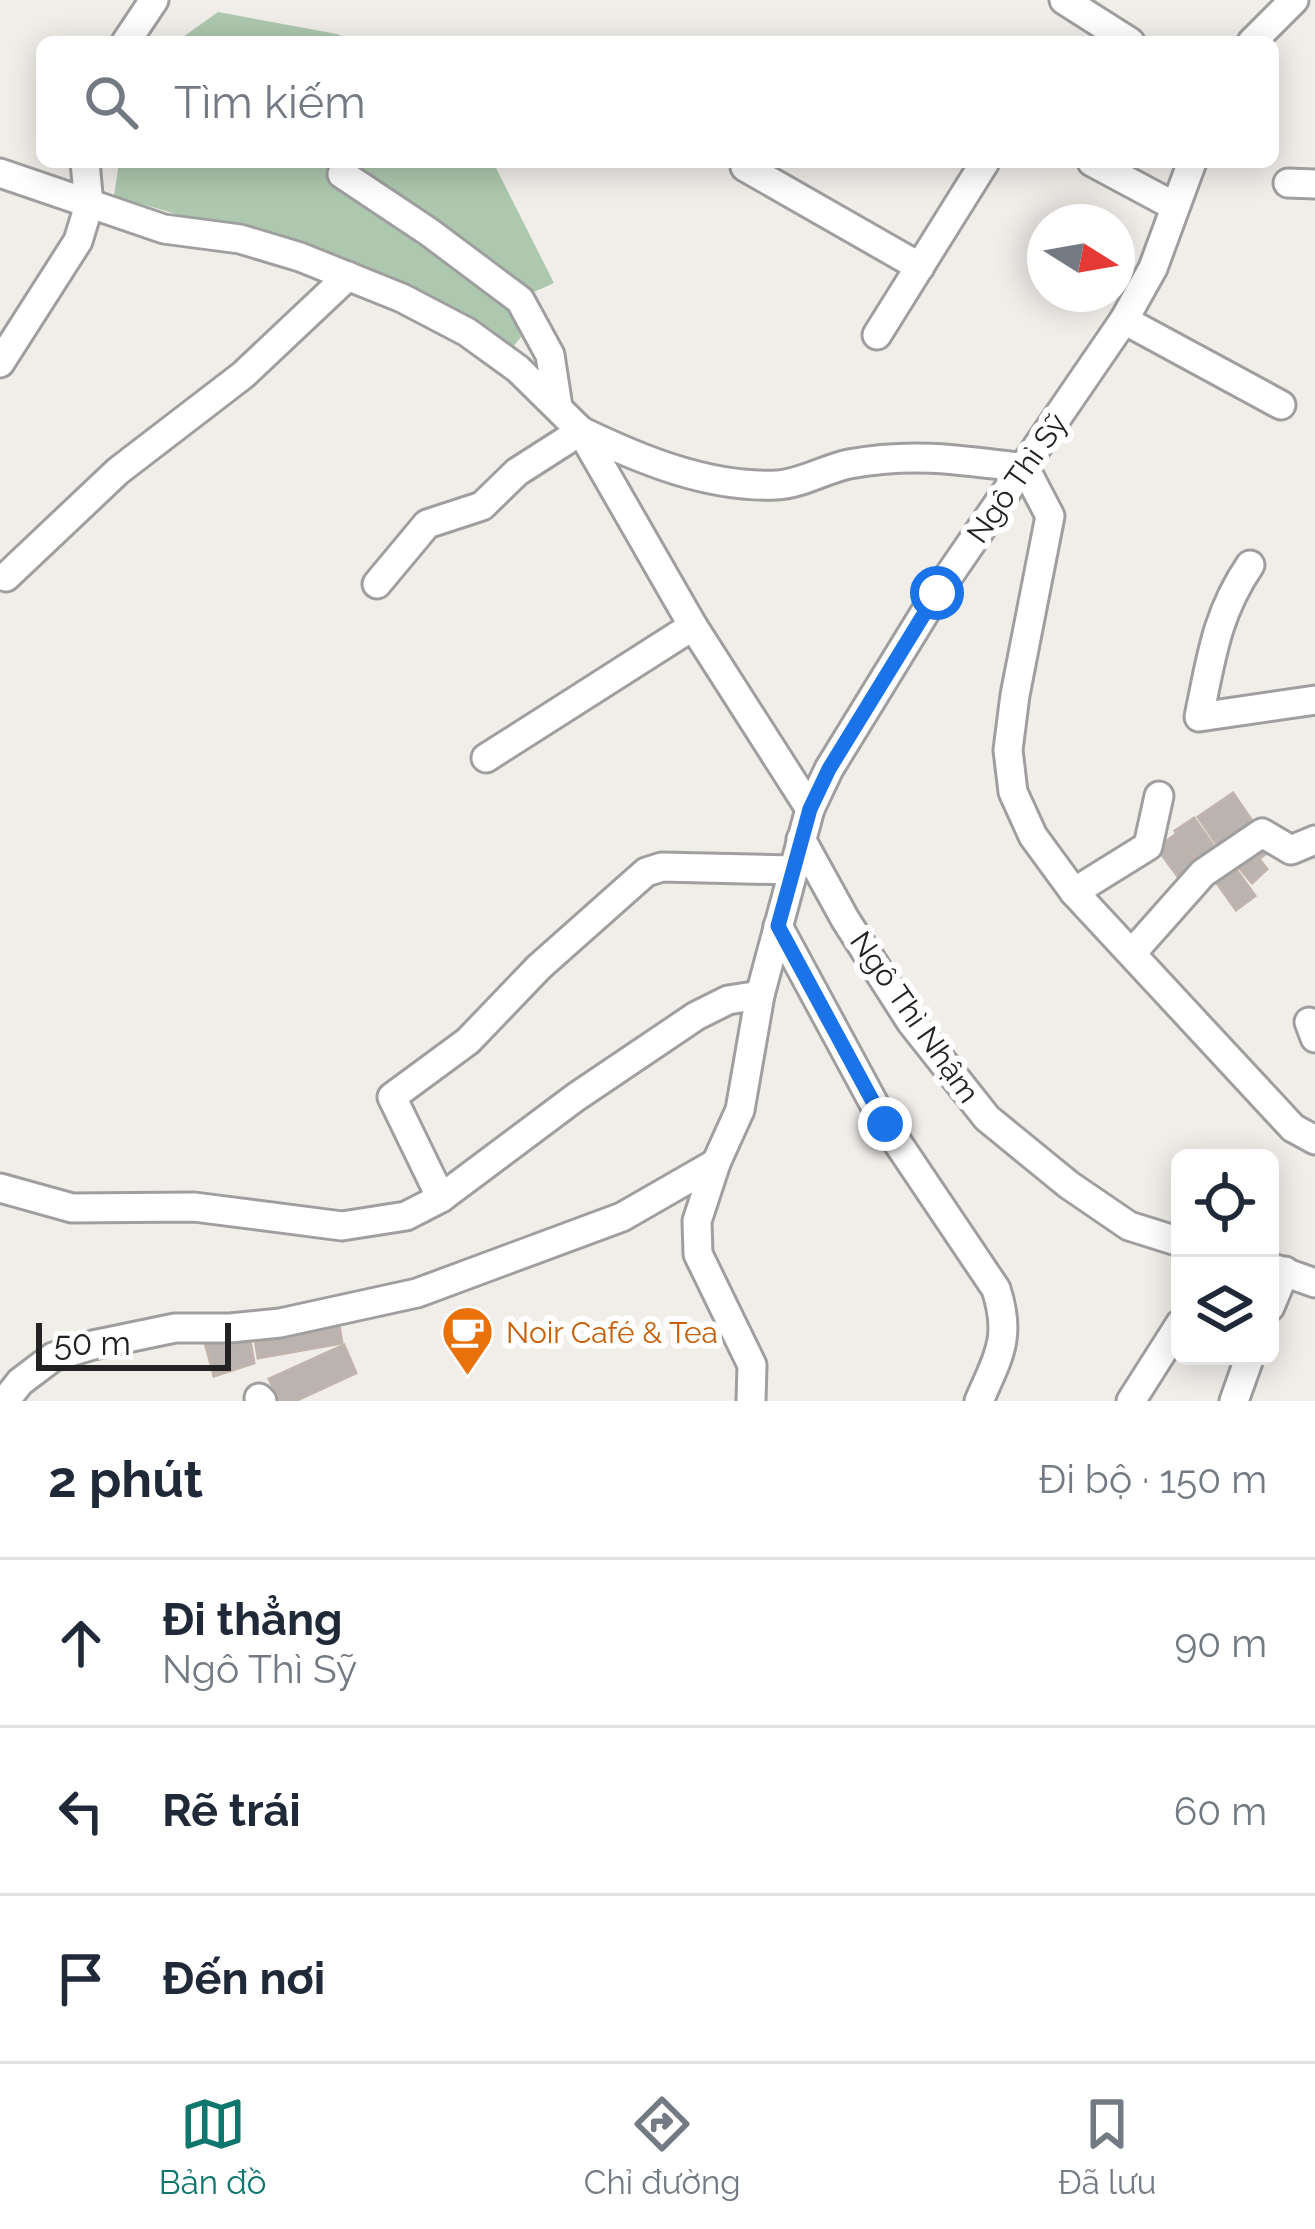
<!DOCTYPE html>
<html lang="vi">
<meta charset="utf-8">
<style>
body{margin:0;font-family:Raleway,sans-serif;background:#f6f6f7;color:#1f2937}
.controls{position:absolute;right:36px;bottom:36px;display:grid;overflow:hidden;border-radius:18px;box-shadow:0 6px 30px #0003}
.controls button{width:108px;height:108px;display:grid;place-items:center;padding:0;border:0;border-bottom:3px solid #e0e1e3;background:#fff;color:#1f2937;font:60px sans-serif}
.compass{position:absolute;left:1027px;top:204px;width:108px;height:108px;border-radius:50%;background:#fff;box-shadow:0 6px 30px #0003;rotate:101deg}
.scale{position:absolute;left:36px;bottom:30px;width:195px;box-sizing:border-box;padding-left:12px;border:6px solid #222;border-top:0;font-size:33px;line-height:42px;white-space:nowrap;color:#222;-webkit-text-stroke:9px #fff;paint-order:stroke}
.stop{position:absolute;width:36px;height:36px;margin:-27px;border:9px solid #1a73e8;border-radius:50%;background:#fff}
.stop.end{background:#1a73e8;border-color:#fff;box-shadow:0 3px 12px #0008}
.list{margin:0;padding:0;list-style:none}
h2{display:flex;justify-content:space-between;align-items:center;height:156px;margin:0;padding:0 48px;font-size:51px}
h2 small{font-size:39px;font-weight:400;color:#747a83}
.list li{display:grid;grid-template-columns:78px 1fr auto;gap:36px;align-items:center;box-sizing:border-box;height:168px;padding:0 48px;border-top:3px solid #e0e1e3}
.list b{display:block;font-size:45px;white-space:nowrap}
.list p{margin:0;font-size:39px;white-space:nowrap;color:#747a83}
.list em{font-size:39px;font-style:normal;color:#747a83}
.icon{flex:none;width:66px;height:66px;fill:none;stroke:currentColor;stroke-width:2;stroke-linecap:round;stroke-linejoin:round}
.map{position:relative;flex:none;width:1315px;height:1401px;overflow:hidden}
.search{position:absolute;background:#fff;box-shadow:0 6px 30px #0003;left:36px;right:36px;top:36px;height:132px;display:flex;align-items:center;gap:30px;box-sizing:border-box;padding:0 42px;border-radius:18px;color:#747a83;font-size:45px}
.sheet{height:660px;background:#fff}
nav{display:flex;justify-content:space-around;align-items:center;box-sizing:border-box;height:168px;border-top:3px solid #e0e1e3;background:#fff;font-size:33px;color:#747a83}
nav a{display:grid;justify-items:center;gap:6px}
nav .on{color:#0f766e}
.map>svg:first-child{display:block}
.cemetery{fill:#adc8ae}
.building{fill:#bab3af;stroke:#c1b4ad;stroke-width:3}
.lines{fill:none;stroke-linecap:round;stroke-linejoin:round}
.minor-casing{stroke:#9f9f9f;stroke-width:33}
.minor{stroke:#fff;stroke-width:27}
.route{stroke:#1a73e8;stroke-width:15}
.labels{text-anchor:middle;dominant-baseline:central;stroke-width:12;stroke-linejoin:round;paint-order:stroke}
.street-label{font-size:30px;fill:#222;stroke:#fff}
.food-label{font-size:30px;fill:#c56008;stroke:#fff;text-anchor:start}
</style>
<div class="map">
<svg width="1315" height="1401" viewBox="0 0 1315 1401">
<rect width="100%" height="100%" fill="#f1eeea"/>
<!-- cemetery -->
<g class="cemetery">
<polygon points="218,12 337,34 356,42 176,42"/>
<polygon points="119,162 493,162 554,283 507,304 521,337 509,352 362,268 114,196"/>
</g>
<!-- building -->
<g class="building">
<polygon points="1233,793 1259,831 1224,855 1198,817"/>
<polygon points="1194,818 1218,852 1199,865 1175,831"/>
<polygon points="1176,834 1200,868 1182,882 1157,848"/>
<polygon points="1260,837 1270,850 1259,859 1267,869 1252,883 1233,860"/>
<polygon points="1231,862 1255,896 1236,910 1212,876"/>
<polygon points="338,1318 342,1343 258,1358 254,1333"/>
<polygon points="249,1334 254,1363 214,1376 204,1339"/>
<polygon points="344,1345 356,1373 295,1401 279,1401 269,1379"/>
</g>
<g class="lines">
<defs>
<g id="minor">
<polyline points="1064,0 1130,42"/>
<polyline points="126,42 154,0"/>
<polyline points="1252,42 1294,0"/>
<polyline points="1092,162 1174,206"/>
<polyline points="745,167 920,267"/>
<polyline points="0,173 164,229 240,239 300,257 402,298 467,332 518,369 581,431 693,626 810,809"/>
<polyline points="342,174 429,232 520,300 550,355 558,407"/>
<polyline points="1288,183 1315,184"/>
<polyline points="1124,320 1281,405"/>
<polyline points="877,335 985,162"/>
<polyline points="0,363 78,241 89,205 85,162"/>
<path d="M1250 565C1216 615 1211 659 1199 717L1315 700"/>
<polyline points="6,577 118,471 243,375 348,276"/>
<path d="M377 584 427 524 482 506 517 472 581 431C641 460 709 488 777 485 801 484 825 469 849 464 913 452 961 460 1025 468L1050 516 1015 695 1008 750 1013 792 1033 836 1074 892 1293 1128 1315 1140"/>
<polyline points="486,758 693,626"/>
<polyline points="801,839 845,919 911,1022 987,1118 1069,1185 1129,1226 1180,1242"/>
<polyline points="1074,892 1148,846 1159,796"/>
<path d="M778 926 885 1124 996 1289C1012 1338 998 1357 979 1401"/>
<polyline points="1132,953 1203,873 1262,833 1291,850 1315,840"/>
<polyline points="1309,1022 1315,1038"/>
<polyline points="0,1188 72,1208 194,1207 342,1226 406,1216 441,1198 576,1097 696,1016 728,1000 760,995"/>
<polyline points="441,1198 392,1097 468,1041 539,967 646,872 662,867 791,870"/>
<polyline points="1270,1267 1315,1283"/>
<polyline points="1270,1307 1285,1271"/>
<polyline points="259,1398 262,1401"/>
<polyline points="5,1401 20,1382 53,1357 93,1345 175,1328 230,1328 280,1323 417,1293 622,1217 716,1163"/>
<polyline points="751,1401 752,1365 698,1254 697,1221 716,1163 740,1110 760,995 810,809 829,769 937,593 1124,320 1153,268 1192,162"/>
<polyline points="1131,1401 1180,1324"/>
<polyline points="1234,1401 1250,1356"/>
</g>
</defs>
<!-- minor casing -->
<use href="#minor" class="minor-casing"/>
<!-- minor -->
<use href="#minor" class="minor"/>
</g>
<g class="lines">
<!-- route -->
<polyline class="route" points="885,1124 778,926 810,809 829,769 937,593"/>
</g>
<!-- icons -->
<defs>
<symbol id="cafe-pin" viewBox="-11 -11 22 30"><path d="M0 17L-7.5 6A9.5 9.5 0 1 1 7.5 6Z" fill="#e8710a" stroke="#fff"/><path d="M-5.5-4.5H6V0H3Q3 3.5 0 3.5H-2.5Q-5.5 3.5-5.5 0ZM3-3.2v2h1.7v-2ZM-6 4.5H4V6H-6Z" fill="#fff"/></symbol>
</defs>
<g fill-rule="evenodd">
<use href="#cafe-pin" x="438" y="1302" width="59" height="81"/>
</g>
<g class="labels">
<!-- street labels -->
<g class="street-label">
<text transform="translate(1017 478) rotate(-55)">Ngô Thì Sỹ</text>
<text transform="translate(915 1017) rotate(55)">Ngô Thì Nhậm</text>
</g>
<!-- food labels -->
<g class="food-label">
<text x="506" y="1332">Noir Café &amp; Tea</text>
</g>
</g>
</svg>
<div class="controls">
<button><svg class="icon" aria-label="locate" viewBox="0 0 24 24"><circle cx="12" cy="12" r="6"/><path d="M12 2v4M12 18v4M2 12h4M18 12h4"/></svg></button>
<button><svg class="icon" aria-label="layers" viewBox="0 0 24 24"><path d="M12 4l9 5-9 5-9-5zM3 14l9 5 9-5"/></svg></button>
</div>
<svg class="compass" viewBox="-18 -18 36 36"><path d="M0-13l5 13h-10z" fill="#e53935"/><path d="M0 13l5-13h-10z" fill="#747a83"/></svg>
<div class="scale">50 m</div>
<div class="stop" style="left:937px;top:593px"></div>
<div class="stop end" style="left:885px;top:1124px"></div>
<div class="search"><svg class="icon" aria-label="search" viewBox="0 0 24 24"><circle cx="10" cy="10" r="6"/><path d="M15 15l6 6"/></svg>Tìm kiếm</div>
</div>
<section class="sheet">
<h2>2 phút<small>Đi bộ · 150 m</small></h2>
<ul class="list">
<li><svg class="icon" aria-label="ahead" viewBox="0 0 24 24"><path d="M12 20V5M6 11l6-6 6 6"/></svg><div><b>Đi thẳng</b><p>Ngô Thì Sỹ</p></div><em>90 m</em></li>
<li><svg class="icon" aria-label="left" viewBox="0 0 24 24"><path d="M17 20v-9H6M10 6l-5 5 5 5"/></svg><div><b>Rẽ trái</b></div><em>60 m</em></li>
<li><svg class="icon" aria-label="arrive" viewBox="0 0 24 24"><path d="M6 21V4h12l-3 4 3 4H6"/></svg><div><b>Đến nơi</b></div></li>
</ul>
</section>
<nav>
<a class="on"><svg class="icon" aria-label="map" viewBox="0 0 24 24"><path d="M3 6l6-2 6 2 6-2v14l-6 2-6-2-6 2zM9 4v14M15 6v14"/></svg>Bản đồ</a>
<a><svg class="icon" aria-label="directions" viewBox="0 0 24 24"><path d="M12 3l9 9-9 9-9-9zM9 14v-3h6M13 9l2 2-2 2"/></svg>Chỉ đường</a>
<a><svg class="icon" aria-label="saved" viewBox="0 0 24 24"><path d="M7 4h10v16l-5-4-5 4z"/></svg>Đã lưu</a>
</nav>
